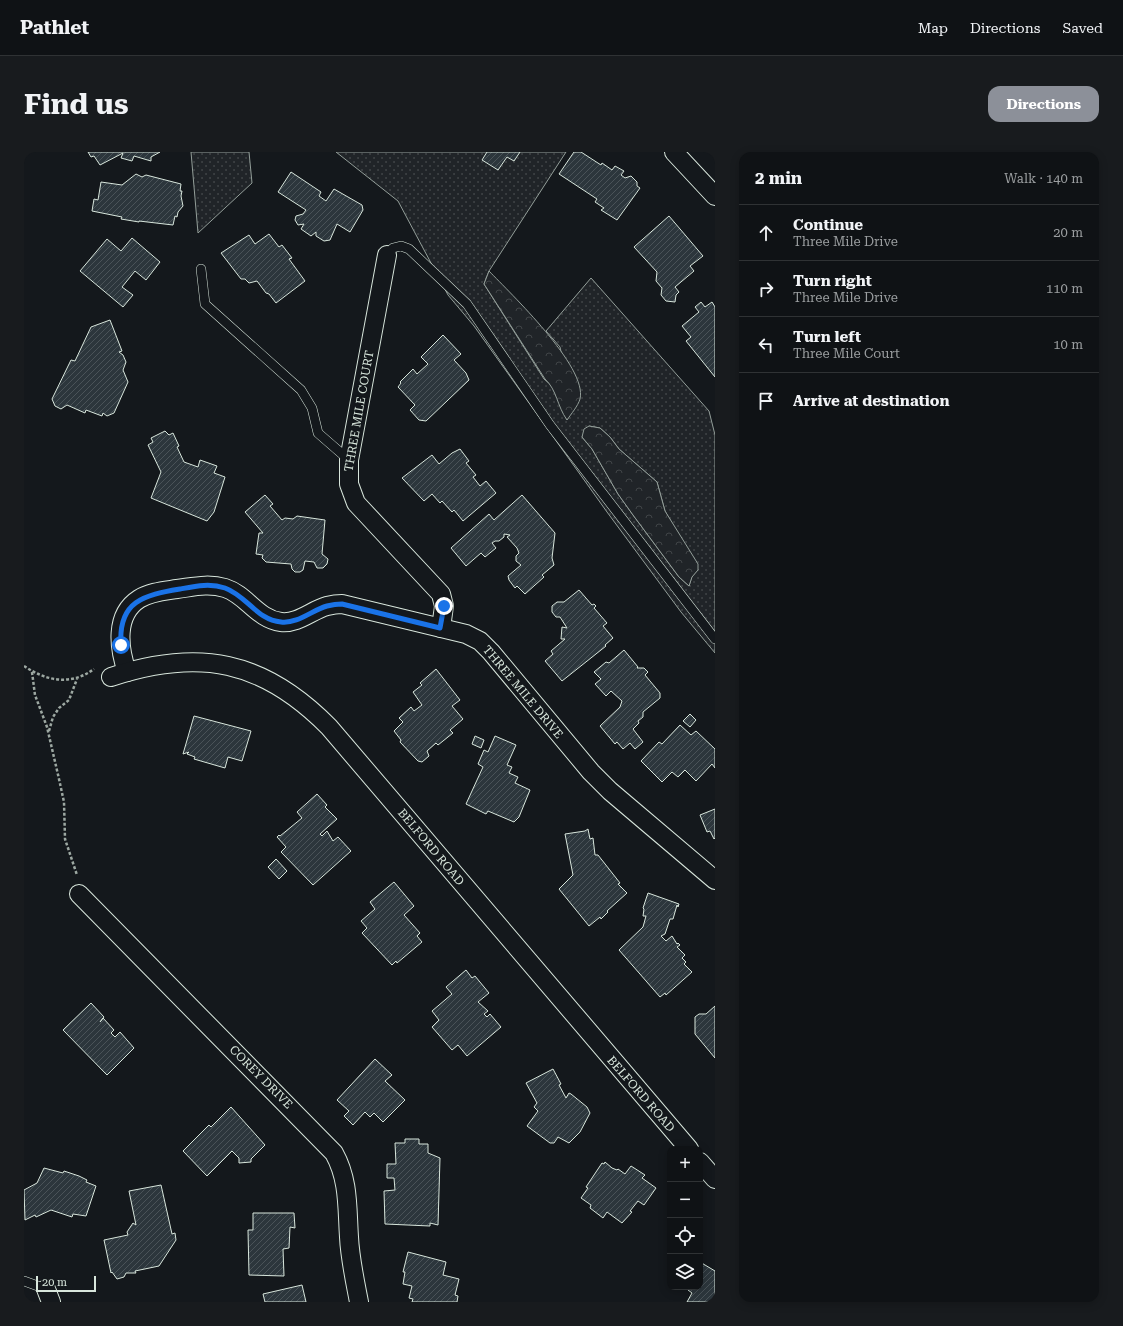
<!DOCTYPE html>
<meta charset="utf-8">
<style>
body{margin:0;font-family:"Roboto Serif",serif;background:#181b1e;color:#f1f3f6}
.controls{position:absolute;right:12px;bottom:12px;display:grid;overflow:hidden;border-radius:8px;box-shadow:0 2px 10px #0003}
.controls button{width:36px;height:36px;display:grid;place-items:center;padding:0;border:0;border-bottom:1px solid #2f3234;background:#0f1215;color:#f1f3f6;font:20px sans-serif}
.scale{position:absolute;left:12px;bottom:10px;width:60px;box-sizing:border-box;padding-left:4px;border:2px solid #d8e6dc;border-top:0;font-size:11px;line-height:14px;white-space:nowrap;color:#d8e6dc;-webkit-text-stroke:3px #14181c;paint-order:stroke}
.stop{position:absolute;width:12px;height:12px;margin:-9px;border:3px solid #1a73e8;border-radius:50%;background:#fff}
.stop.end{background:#1a73e8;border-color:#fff;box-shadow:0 1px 4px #0008}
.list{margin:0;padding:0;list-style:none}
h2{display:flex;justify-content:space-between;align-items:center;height:52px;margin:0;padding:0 16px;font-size:17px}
h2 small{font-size:13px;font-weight:400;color:#9b9ea0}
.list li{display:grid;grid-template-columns:26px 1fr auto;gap:12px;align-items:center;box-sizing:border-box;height:56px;padding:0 16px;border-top:1px solid #2f3234}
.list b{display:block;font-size:15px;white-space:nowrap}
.list p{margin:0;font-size:13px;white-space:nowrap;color:#9b9ea0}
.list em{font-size:13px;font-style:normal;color:#9b9ea0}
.icon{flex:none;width:22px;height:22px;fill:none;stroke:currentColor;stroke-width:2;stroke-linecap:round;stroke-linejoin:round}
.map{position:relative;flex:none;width:691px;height:1150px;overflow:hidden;border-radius:12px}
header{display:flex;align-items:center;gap:24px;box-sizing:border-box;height:56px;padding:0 20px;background:#0f1215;border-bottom:1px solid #2f3234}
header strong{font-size:19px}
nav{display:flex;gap:22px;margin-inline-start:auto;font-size:14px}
.intro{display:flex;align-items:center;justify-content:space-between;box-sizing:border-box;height:96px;padding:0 24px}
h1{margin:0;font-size:28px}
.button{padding:10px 18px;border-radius:12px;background:#8c9099;color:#fff;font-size:14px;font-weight:700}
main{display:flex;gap:24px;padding:0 24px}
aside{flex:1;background:#0f1215;border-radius:12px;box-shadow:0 2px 10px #0003}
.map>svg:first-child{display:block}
.grass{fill:url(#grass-dots);stroke:#939e99;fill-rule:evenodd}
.forest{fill:url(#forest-crowns);stroke:#939e99}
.building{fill:url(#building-hatch);stroke:#d8e6dc}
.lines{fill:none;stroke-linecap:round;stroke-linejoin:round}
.service-casing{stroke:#d8e6dc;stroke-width:10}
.minor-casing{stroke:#d8e6dc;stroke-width:20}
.path{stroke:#9da8a2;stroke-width:2.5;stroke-dasharray:3 2;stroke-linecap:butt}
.service{stroke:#14181c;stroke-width:9}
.minor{stroke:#14181c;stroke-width:18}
.route{stroke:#1a73e8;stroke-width:5}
.labels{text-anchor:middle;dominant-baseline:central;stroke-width:3;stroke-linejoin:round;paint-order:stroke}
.street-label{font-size:12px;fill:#d8e6dc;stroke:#14181c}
</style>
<header>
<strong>Pathlet</strong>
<nav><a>Map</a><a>Directions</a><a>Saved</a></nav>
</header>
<div class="intro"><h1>Find us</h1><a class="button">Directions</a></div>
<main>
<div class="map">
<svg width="691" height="1150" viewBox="0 0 691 1150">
<defs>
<pattern id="grass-dots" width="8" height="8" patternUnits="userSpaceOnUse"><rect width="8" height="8" fill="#202428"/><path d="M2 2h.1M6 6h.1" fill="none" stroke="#404447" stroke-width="1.8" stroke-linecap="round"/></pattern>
<pattern id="forest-crowns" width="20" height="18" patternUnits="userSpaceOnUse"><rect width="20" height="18" fill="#202428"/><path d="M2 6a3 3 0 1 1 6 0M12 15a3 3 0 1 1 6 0" fill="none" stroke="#404447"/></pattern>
<pattern id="building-hatch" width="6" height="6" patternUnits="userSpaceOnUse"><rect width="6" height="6" fill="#2c363c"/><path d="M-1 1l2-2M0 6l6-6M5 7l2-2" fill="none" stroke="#4a5358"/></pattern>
</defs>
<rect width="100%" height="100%" fill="#14181c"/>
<!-- grass -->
<g class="grass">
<polygon points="167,0 225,0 228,31 174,81"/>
<path d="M312 0H542L465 119 460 132 520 227 528 234 543 268 550 256 536 195 522 179 567 126 685 259 691 283V501L657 460 583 360 450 174 424 143 374 49ZM565 274 576 276 586 285 595 297 633 330 641 359 674 418 668 424 665 434 655 425 609 363 594 342 568 297 558 285Z"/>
</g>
<!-- forest -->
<g class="forest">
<path d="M465 119C486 141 564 215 556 247 554 254 547 262 543 268 533 254 533 238 521 227L460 132Z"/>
<polygon points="565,274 576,276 586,285 595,297 633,330 641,359 674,412 674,418 668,425 665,434 655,425 609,363 594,342 568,297 558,285 560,277"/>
</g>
<!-- building -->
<g class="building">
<polygon points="64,0 136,0 127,5 127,9 110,4 108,9 97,6 99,1 76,13 70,4 67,5"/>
<polygon points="463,0 496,0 490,9 483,5 474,18 458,8"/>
<polygon points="550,0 557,0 577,13 578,11 588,18 591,14 600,19 597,23 601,26 607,24 613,30 613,34 616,36 593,68 577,58 580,56 571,50 573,47 535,22"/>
<polygon points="267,20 297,40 295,44 302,49 310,37 338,53 339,58 326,80 313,72 306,88 300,89 292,84 292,80 287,84 277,77 280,72 274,73 271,68 272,64 279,62 282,58 254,40"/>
<polygon points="112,22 118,25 122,23 157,32 156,39 158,39 157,44 159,54 154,60 153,65 151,64 149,73 115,69 115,70 97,67 98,65 68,59 70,47 74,48 77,30 98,33"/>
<polygon points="645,64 679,104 666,114 670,119 651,135 655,140 652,143 651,150 642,149 637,143 638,136 632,129 633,120 610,95"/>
<polygon points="245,82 255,95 258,93 268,106 265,107 281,129 252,151 245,142 242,141 233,129 225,131 221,127 217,127 197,101 225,83 231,92"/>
<polygon points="108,86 136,110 122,128 111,119 98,135 109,143 99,155 56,119 83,87 97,99"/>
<polygon points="677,150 681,155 688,150 691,155 691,225 662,189 667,185 658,174 675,160 671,155"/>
<polygon points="86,168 98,199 95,200 99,203 102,210 99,218 104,230 90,261 83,264 79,261 78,264 62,258 61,261 43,253 37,257 31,254 28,247 47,208 51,209 67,175"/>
<polygon points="419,183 437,202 430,208 442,221 445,228 402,269 395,268 386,258 391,253 374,235 377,231 376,230 389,217 393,222 404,212 397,205"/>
<polygon points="141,279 145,283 149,281 155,294 153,295 160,310 174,315 176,308 193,314 190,321 201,325 190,360 183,369 127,346 137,320 124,293 129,290 127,286"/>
<polygon points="436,297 445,309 442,311 452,323 449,325 456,334 462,329 472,341 439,369 430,358 428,360 418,349 416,351 408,342 400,349 378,326 408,303 415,312 428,301"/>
<polygon points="241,343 249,352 246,354 258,368 261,366 269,367 273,364 301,368 298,402 304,407 303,412 299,416 293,416 290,410 281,409 279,418 276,420 271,420 268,417 267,412 242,410 238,406 239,403 232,402 235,381 239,381 221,360"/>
<polygon points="498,343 531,381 528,406 530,413 518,423 520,425 501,442 493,434 491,436 485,428 484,424 497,413 492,409 492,404 495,401 493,396 483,385 486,383 480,382 480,385 475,389 471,389 468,391 472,396 461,405 457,401 442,414 427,396 465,362 470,368"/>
<polygon points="555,438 568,453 570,452 572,454 570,456 583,471 579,474 589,486 581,493 582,494 538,529 521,509 529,502 527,499 541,487 537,487 538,475 543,476 536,465 532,465 528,460 528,454 533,450 540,450"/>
<polygon points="600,498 614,515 613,516 620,516 624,520 621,523 636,541 636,546 619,560 619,565 614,569 615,571 609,577 619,590 611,597 606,591 599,597 593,590 591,592 576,574 596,555 598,549 587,539 582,544 571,532 577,527 570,520 582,510 585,511"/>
<polygon points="412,517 436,548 428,554 439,567 426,578 429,581 414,593 412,591 403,599 405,604 398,610 394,609 376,590 377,588 370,579 379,570 375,566 387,555 390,559 398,553 389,540 398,533 396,531"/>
<polygon points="666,562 672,568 666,575 659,569"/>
<polygon points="170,564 227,579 218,609 204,605 201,616 170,607 171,605 163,602 165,600 159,602"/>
<polygon points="656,573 667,583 672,579 691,597 691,616 688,612 672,629 661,618 654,625 648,620 638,630 617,609 635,590 638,592"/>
<polygon points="451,584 460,588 457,596 448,592"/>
<polygon points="471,584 492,593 483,613 488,615 485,621 494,625 491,631 506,638 495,665 490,670 464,659 462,662 442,652 459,615 454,612 460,598 464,600"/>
<polygon points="293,642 303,653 301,655 313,667 296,682 298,684 303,679 309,689 314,685 327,699 289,733 257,700 262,695 253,685 255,683 256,684 278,666 273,660"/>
<polygon points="691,657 691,686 690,687 686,679 683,680 676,663"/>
<polygon points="564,677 566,687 569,686 571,703 574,703 596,731 594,732 603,741 583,759 584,760 577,767 576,765 565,774 535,737 549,723 541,682 561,679"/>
<polygon points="252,707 263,719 255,727 244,715"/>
<polygon points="370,730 390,754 380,763 396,781 393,784 398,790 373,811 372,809 368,813 338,781 343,776 337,769 351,757 346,750"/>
<polygon points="624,741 655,752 654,755 653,753 649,767 646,767 641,782 637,784 642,789 648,784 653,792 654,791 656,793 653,795 661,803 658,806 662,810 660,812 668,820 642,843 641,841 636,845 595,798 619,775 622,764 619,764 620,757 619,756"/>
<polygon points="442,818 448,826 451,824 465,841 454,850 464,859 460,862 463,865 466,862 477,875 443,904 434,893 428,898 408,875 415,868 408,859 428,842 422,835"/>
<polygon points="67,851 80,865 76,870 79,866 90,878 87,881 91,885 96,880 110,896 83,923 39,878"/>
<polygon points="691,854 691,906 671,882 671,865 675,862 682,862"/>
<polygon points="351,907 368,923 361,929 381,948 359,970 350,961 346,965 341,960 329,973 320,964 325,959 313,948"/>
<polygon points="529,917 537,932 535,933 542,946 545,941 547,942 563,955 566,961 556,980 545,991 534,985 530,991 526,991 503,974 514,959 510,955 513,951 502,931"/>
<polygon points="207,955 241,993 227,1007 227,1010 215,1011 215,1006 208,999 183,1024 159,999 185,973 187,975"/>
<polygon points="381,987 395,987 395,992 404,992 404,1001 416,1006 414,1073 406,1071 406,1074 361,1072 360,1039 371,1038 370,1026 363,1026 363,1012 372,1012 371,991 381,991"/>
<polygon points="581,1010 588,1016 593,1018 594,1017 601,1022 607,1014 621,1023 618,1026 632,1036 620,1053 614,1049 606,1059 608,1060 598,1071 583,1060 579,1066 566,1056 567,1053 557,1046 564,1036 562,1035 578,1011 580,1012"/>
<polygon points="20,1016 39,1021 40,1019 55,1024 63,1028 62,1030 72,1034 62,1064 49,1062 48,1065 27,1058 12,1065 11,1063 1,1068 0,1038 13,1031"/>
<polygon points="137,1033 148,1082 151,1081 152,1088 135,1114 111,1119 112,1121 102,1121 100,1125 93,1127 88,1120 87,1121 80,1088 104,1083 103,1080 109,1071 112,1073 105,1039"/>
<polygon points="229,1061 270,1061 271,1076 266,1075 265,1096 259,1097 260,1124 225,1123 224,1078 229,1078"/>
<polygon points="384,1100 422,1110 419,1123 435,1127 431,1143 434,1144 433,1150 388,1150 389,1147 385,1146 388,1134 379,1132 381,1120 379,1120"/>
<polygon points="676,1110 691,1119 691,1150 663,1150 668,1141 664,1138 665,1136 660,1135 676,1135"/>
<polygon points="278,1133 282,1150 241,1150 239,1142"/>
</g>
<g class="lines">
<defs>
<g id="service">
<polyline points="363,103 369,96 377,94 385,97 443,152 526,273 691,487"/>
<polyline points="177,117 181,152 277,238 288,256 294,281 325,308"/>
<polyline points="0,1129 22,1137"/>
</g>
<g id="minor">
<polyline points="650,0 691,44"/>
<polyline points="363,103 325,308 325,332 332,351 417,442 420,454 417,476"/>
<path d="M103 520C95 497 90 463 115 447 126 440 140 439 153 437 169 435 184 431 201 436 223 443 233 467 257 470 274 472 288 458 303 454 307 453 313 452 318 452L442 482 456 489 467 500 567 620 586 639 691 728"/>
<path d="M87 525C175 496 239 508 305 575L665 997"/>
<path d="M55 742 310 1001C325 1028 323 1055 325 1085 326 1107 331 1129 335 1150"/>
<polyline points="676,1010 691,1027"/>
<polyline points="22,1137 27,1150"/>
</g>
</defs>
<!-- service casing -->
<use href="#service" class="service-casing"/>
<!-- minor casing -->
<use href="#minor" class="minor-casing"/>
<!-- path -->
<g class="path">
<path d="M0 514C22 529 47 534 70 517"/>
<polyline points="8,520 11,543 23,575 35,627 40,650 41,687 53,723"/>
<polyline points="25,579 29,565 35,556 45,548 53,527"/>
</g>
<!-- service -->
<use href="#service" class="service"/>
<!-- minor -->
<use href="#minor" class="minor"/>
</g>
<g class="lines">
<!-- route -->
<path class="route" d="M97 493C94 449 120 443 156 437 172 434 186 431 201 436 223 444 233 468 257 470 274 472 288 458 303 454 307 453 313 452 318 452L416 476 420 454"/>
</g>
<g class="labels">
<!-- street labels -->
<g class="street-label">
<text transform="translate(335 259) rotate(-80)">THREE MILE COURT</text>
<text transform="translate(499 540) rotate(50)">THREE MILE DRIVE</text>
<text transform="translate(407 695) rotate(50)">BELFORD ROAD</text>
<text transform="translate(237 925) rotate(45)">COREY DRIVE</text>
<text transform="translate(617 942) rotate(49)">BELFORD ROAD</text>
</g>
</g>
</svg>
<div class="controls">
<button>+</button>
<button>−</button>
<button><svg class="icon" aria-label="locate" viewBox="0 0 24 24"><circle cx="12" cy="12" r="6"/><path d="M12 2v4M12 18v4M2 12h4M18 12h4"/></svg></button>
<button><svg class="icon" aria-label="layers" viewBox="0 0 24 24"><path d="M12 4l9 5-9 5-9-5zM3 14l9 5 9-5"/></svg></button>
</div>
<div class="scale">20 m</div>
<div class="stop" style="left:97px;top:493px"></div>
<div class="stop end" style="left:420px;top:454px"></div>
</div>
<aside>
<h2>2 min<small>Walk · 140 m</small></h2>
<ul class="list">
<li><svg class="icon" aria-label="ahead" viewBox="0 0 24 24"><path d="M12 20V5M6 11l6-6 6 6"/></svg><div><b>Continue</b><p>Three Mile Drive</p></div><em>20 m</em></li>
<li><svg class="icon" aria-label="right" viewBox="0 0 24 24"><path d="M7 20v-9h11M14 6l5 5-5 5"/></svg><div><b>Turn right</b><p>Three Mile Drive</p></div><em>110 m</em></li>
<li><svg class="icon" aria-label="left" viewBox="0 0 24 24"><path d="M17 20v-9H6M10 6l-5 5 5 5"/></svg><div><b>Turn left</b><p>Three Mile Court</p></div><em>10 m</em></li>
<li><svg class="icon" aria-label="arrive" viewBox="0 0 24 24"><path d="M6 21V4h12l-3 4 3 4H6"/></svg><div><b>Arrive at destination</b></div></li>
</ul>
</aside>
</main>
